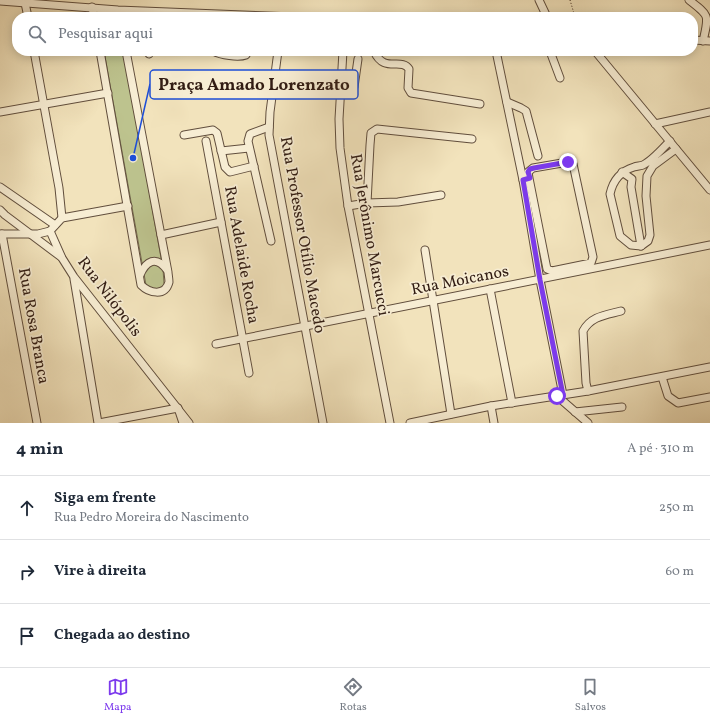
<!DOCTYPE html>
<html lang="pt">
<meta charset="utf-8">
<style>
body{margin:0;font-family:Vollkorn,serif;background:#f6f6f7;color:#1f2937}
.stop{position:absolute;width:12px;height:12px;margin:-9px;border:3px solid #7c3aed;border-radius:50%;background:#fff}
.stop.end{background:#7c3aed;border-color:#fff;box-shadow:0 1px 4px #0008}
.list{margin:0;padding:0;list-style:none}
h2{display:flex;justify-content:space-between;align-items:center;height:52px;margin:0;padding:0 16px;font-size:17px}
h2 small{font-size:13px;font-weight:400;color:#747a83}
.list li{display:grid;grid-template-columns:26px 1fr auto;gap:12px;align-items:center;box-sizing:border-box;height:64px;padding:0 16px;border-top:1px solid #e0e1e3}
.list b{display:block;font-size:15px;white-space:nowrap}
.list p{margin:0;font-size:13px;white-space:nowrap;color:#747a83}
.list em{font-size:13px;font-style:normal;color:#747a83}
.icon{flex:none;width:22px;height:22px;fill:none;stroke:currentColor;stroke-width:2;stroke-linecap:round;stroke-linejoin:round}
.map{position:relative;flex:none;width:710px;height:423px;overflow:hidden}
.search{position:absolute;background:#fff;box-shadow:0 2px 10px #0003;left:12px;right:12px;top:12px;height:44px;display:flex;align-items:center;gap:10px;box-sizing:border-box;padding:0 14px;border-radius:16px;color:#747a83;font-size:15px}
.sheet{height:244px;background:#fff}
nav{display:flex;justify-content:space-around;align-items:center;box-sizing:border-box;height:56px;border-top:1px solid #e0e1e3;background:#fff;font-size:11px;color:#747a83}
nav a{display:grid;justify-items:center;gap:2px}
nav .on{color:#7c3aed}
.map>svg:first-child{display:block}
.green{fill:#bdc38e;stroke:#777050}
.lines{fill:none;stroke-linecap:round;stroke-linejoin:round}
.minor-casing{stroke:#614e3d;stroke-width:9}
.path{stroke:#311c13;stroke-width:1;stroke-dasharray:1 2;stroke-linecap:butt}
.minor{stroke:#f7edd3;stroke-width:7}
.route{stroke:#7c3aed;stroke-width:5}
.labels{text-anchor:middle;dominant-baseline:central;stroke-width:3.5;stroke-linejoin:round;paint-order:stroke}
.street-label{font-size:16px;fill:#311c13;stroke:#f7edd3}
.leader{fill:none;stroke:#1d4ed8;stroke-width:1.5}
.callout-dot{fill:#1d4ed8;stroke:#f7edd3;stroke-width:1.5}
.callout{fill:#f7edd3;stroke:#1d4ed8;stroke-width:1.5}
.callout-label{font-size:17px;text-anchor:middle;font-weight:bold;fill:#311c13}
</style>
<div class="map">
<svg width="710" height="423" viewBox="0 0 710 423">
<rect width="100%" height="100%" fill="#f2e3bc"/>
<filter id="stains"><feTurbulence type="fractalNoise" baseFrequency=".005" numOctaves="4"/><feColorMatrix values="0 0 0 0 .2 0 0 0 0 .09 0 0 0 0 .02 0 0 0 .5 -.17"/></filter>
<radialGradient id="worn" r=".72"><stop offset=".6" stop-color="#630" stop-opacity="0"/><stop offset="1" stop-color="#630" stop-opacity=".3"/></radialGradient>
<!-- green -->
<g class="green">
<rect x="97" y="13" width="21" height="4"/>
<polygon points="104,51 124,51 163,269 164,284 161,290 151,291 146,285"/>
</g>
<g class="lines">
<defs>
<g id="minor">
<polyline points="539,0 547,17"/>
<path d="M689 0C710 16 709 15 703 41"/>
<polyline points="0,1 118,10 294,17"/>
<polyline points="25,3 28,17"/>
<polyline points="92,7 94,17"/>
<polyline points="693,40 710,41"/>
<polyline points="34,51 59,188 62,218"/>
<path d="M100 51 141 285C149 293 165 297 169 282 169 279 168 274 168 272L126 51"/>
<polyline points="148,51 149,54"/>
<path d="M213 51C221 55 238 58 246 55L248 51"/>
<polyline points="278,51 270,112 269,135 323,423"/>
<polyline points="343,51 339,119 340,148 348,206 390,423"/>
<path d="M374 51C384 74 401 57 409 69L408 88 411 93 480 104"/>
<polyline points="496,51 523,180 540,280 563,395"/>
<polyline points="549,51 551,54 560,78"/>
<polyline points="595,51 710,190"/>
<polyline points="341,89 351,89 354,87 358,59"/>
<polyline points="507,102 521,108 526,111 538,156"/>
<polyline points="0,112 108,93"/>
<polyline points="655,124 710,112"/>
<polyline points="269,127 250,134 248,141 271,241"/>
<polyline points="184,135 213,130 217,133 225,167 230,172 254,166"/>
<polyline points="206,141 249,373"/>
<path d="M670 141C663 148 652 161 643 165 641 166 637 166 634 167 621 171 613 180 610 194L620 236 631 245 641 246 648 241 650 235 646 196 647 176 653 166 676 149"/>
<polyline points="221,151 249,148"/>
<polyline points="622,172 632,179 631,187 641,246"/>
<polyline points="523,180 529,178 547,269 552,271 591,263 593,257 573,164 568,162 533,168 528,172 529,178"/>
<polyline points="0,187 55,225"/>
<polyline points="367,203 370,145 371,133 377,129 472,139"/>
<polyline points="348,206 367,203 398,202 441,195"/>
<polyline points="0,210 5,215 61,257"/>
<polyline points="50,231 62,218 128,206"/>
<polyline points="0,234 38,234 50,231 62,258 74,277 189,423"/>
<polyline points="2,234 37,423"/>
<polyline points="161,235 221,222"/>
<polyline points="425,250 451,414"/>
<path d="M140 275C146 261 156 255 167 270"/>
<polyline points="74,279 98,423"/>
<polyline points="490,289 512,403"/>
<polyline points="216,344 710,245"/>
<polyline points="662,377 668,396 678,403 710,397"/>
<path d="M588 391 586 383 583 331C591 316 606 315 621 311"/>
<polyline points="557,396 588,423"/>
<polyline points="491,406 494,423"/>
<polyline points="575,412 622,407"/>
<polyline points="99,423 178,408 183,423"/>
<polyline points="410,423 491,406 588,391 710,367"/>
</g>
</defs>
<!-- minor casing -->
<use href="#minor" class="minor-casing"/>
<!-- path -->
<polyline class="path" points="570,0 575,17"/>
<!-- minor -->
<use href="#minor" class="minor"/>
</g>
<g class="lines">
<!-- route -->
<polyline class="route" points="557,396 563,395 540,280 523,180 530,178 528,172 530,169 534,168 568,162"/>
</g>
<g class="labels">
<!-- street labels -->
<g class="street-label">
<text transform="translate(302 235) rotate(80)">Rua Professor Otílio Macedo</text>
<text transform="translate(369 235) rotate(80)">Rua Jerônimo Marcucci</text>
<text transform="translate(241 255) rotate(80)">Rua Adelaide Rocha</text>
<text transform="translate(460 281) rotate(-11)">Rua Moicanos</text>
<text transform="translate(109 297) rotate(53)">Rua Nilópolis</text>
<text transform="translate(33 326) rotate(80)">Rua Rosa Branca</text>
</g>
</g>
<!-- callouts -->
<path class="leader" d="M133 158L150 84"/>
<circle class="callout-dot" cx="133" cy="158" r="4"/>
<rect class="callout" x="150" y="70" width="208" height="29" rx="4"/>
<g class="callout-label">
<text x="254" y="90">Praça Amado Lorenzato</text>
</g>
<rect width="100%" height="100%" filter="url(#stains)"/>
<rect width="100%" height="100%" fill="url(#worn)"/>
</svg>
<div class="stop" style="left:557px;top:396px"></div>
<div class="stop end" style="left:568px;top:162px"></div>
<div class="search"><svg class="icon" aria-label="search" viewBox="0 0 24 24"><circle cx="10" cy="10" r="6"/><path d="M15 15l6 6"/></svg>Pesquisar aqui</div>
</div>
<section class="sheet">
<h2>4 min<small>A pé · 310 m</small></h2>
<ul class="list">
<li><svg class="icon" aria-label="ahead" viewBox="0 0 24 24"><path d="M12 20V5M6 11l6-6 6 6"/></svg><div><b>Siga em frente</b><p>Rua Pedro Moreira do Nascimento</p></div><em>250 m</em></li>
<li><svg class="icon" aria-label="right" viewBox="0 0 24 24"><path d="M7 20v-9h11M14 6l5 5-5 5"/></svg><div><b>Vire à direita</b></div><em>60 m</em></li>
<li><svg class="icon" aria-label="arrive" viewBox="0 0 24 24"><path d="M6 21V4h12l-3 4 3 4H6"/></svg><div><b>Chegada ao destino</b></div></li>
</ul>
</section>
<nav>
<a class="on"><svg class="icon" aria-label="map" viewBox="0 0 24 24"><path d="M3 6l6-2 6 2 6-2v14l-6 2-6-2-6 2zM9 4v14M15 6v14"/></svg>Mapa</a>
<a><svg class="icon" aria-label="directions" viewBox="0 0 24 24"><path d="M12 3l9 9-9 9-9-9zM9 14v-3h6M13 9l2 2-2 2"/></svg>Rotas</a>
<a><svg class="icon" aria-label="saved" viewBox="0 0 24 24"><path d="M7 4h10v16l-5-4-5 4z"/></svg>Salvos</a>
</nav>
